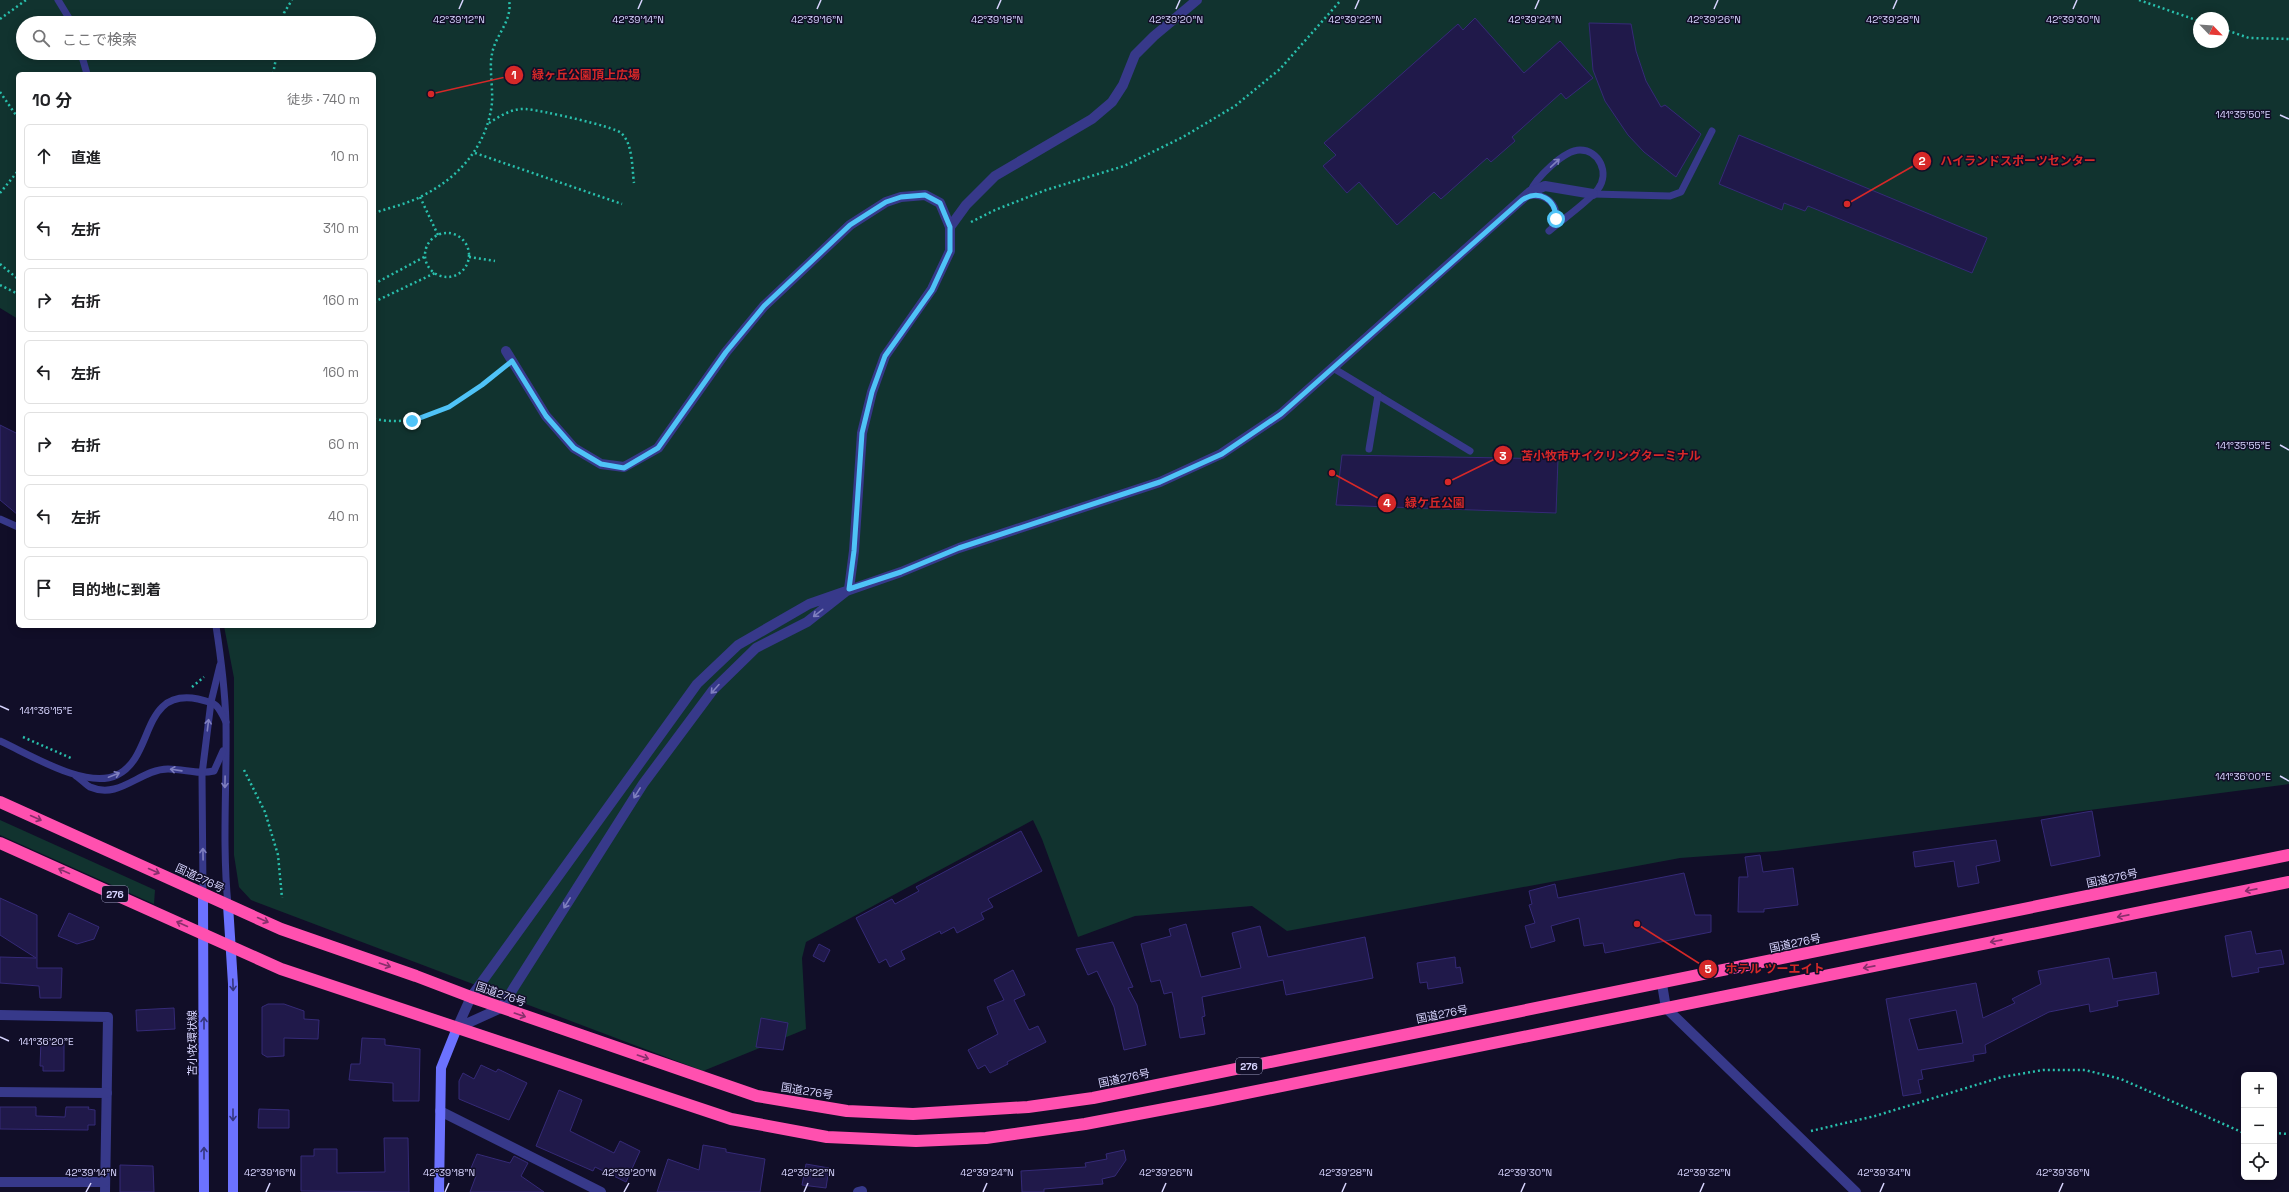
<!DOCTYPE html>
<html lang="ja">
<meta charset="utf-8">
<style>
body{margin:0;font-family:"Space Grotesk","Noto Sans JP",sans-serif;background:#f6f6f6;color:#202124}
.controls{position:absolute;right:12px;bottom:12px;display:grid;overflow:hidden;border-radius:6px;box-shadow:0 2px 10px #0003}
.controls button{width:36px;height:36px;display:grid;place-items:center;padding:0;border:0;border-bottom:1px solid #e0e0e0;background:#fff;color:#202124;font:20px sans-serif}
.compass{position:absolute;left:2193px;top:12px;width:36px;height:36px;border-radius:50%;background:#fff;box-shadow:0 2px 10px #0003;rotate:115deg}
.stop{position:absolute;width:12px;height:12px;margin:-9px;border:3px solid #4fc3f7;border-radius:50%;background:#fff}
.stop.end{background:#4fc3f7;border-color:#fff;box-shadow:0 1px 4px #0008}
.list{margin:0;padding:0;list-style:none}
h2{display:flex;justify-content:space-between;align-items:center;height:52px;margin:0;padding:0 16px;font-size:17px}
h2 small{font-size:13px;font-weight:400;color:#757577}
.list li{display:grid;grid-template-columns:26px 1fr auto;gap:12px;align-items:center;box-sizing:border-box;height:64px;margin:0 8px 8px;padding:0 8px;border:1px solid #e0e0e0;border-radius:6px}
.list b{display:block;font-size:15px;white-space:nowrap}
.list em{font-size:13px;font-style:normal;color:#757577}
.icon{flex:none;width:22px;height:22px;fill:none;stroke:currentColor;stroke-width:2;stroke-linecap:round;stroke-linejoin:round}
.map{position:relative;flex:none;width:2289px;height:1192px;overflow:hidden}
.search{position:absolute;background:#fff;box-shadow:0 2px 10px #0003;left:16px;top:16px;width:360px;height:44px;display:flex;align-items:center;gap:10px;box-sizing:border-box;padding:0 14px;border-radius:22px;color:#757577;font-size:15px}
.panel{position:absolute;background:#fff;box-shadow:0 2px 10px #0003;left:16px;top:72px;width:360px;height:556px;border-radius:6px}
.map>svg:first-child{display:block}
.green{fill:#11332f;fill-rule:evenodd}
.building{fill:#20194a;stroke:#352a77;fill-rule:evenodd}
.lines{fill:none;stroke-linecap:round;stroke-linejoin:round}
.path{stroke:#29c0ad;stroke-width:2.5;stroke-dasharray:2 3;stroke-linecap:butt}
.lane{stroke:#37398a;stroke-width:7}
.street{stroke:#37398a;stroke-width:10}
.secondary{stroke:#6c72ff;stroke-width:10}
.highway{stroke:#ff50af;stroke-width:12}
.oneway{stroke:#7f7fbf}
.oneway2{stroke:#882f6c}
.oneway3{stroke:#35367e}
.route{stroke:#4fc3f7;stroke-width:5}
.ticks{fill:none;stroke:#d8d5ff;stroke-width:1.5}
.labels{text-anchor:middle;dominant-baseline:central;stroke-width:3;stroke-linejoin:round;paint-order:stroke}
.shield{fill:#110e28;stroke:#9c99be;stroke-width:1}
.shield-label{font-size:10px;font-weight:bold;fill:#d8d5ff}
.street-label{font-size:11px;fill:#d8d5ff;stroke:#110e28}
.ticks-label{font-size:10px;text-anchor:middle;fill:#d8d5ff;stroke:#110e28;stroke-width:3;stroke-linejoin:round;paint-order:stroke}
.leader{fill:none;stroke:#d62828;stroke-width:1.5}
.callout-dot{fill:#d62828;stroke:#110e28;stroke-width:1.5}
.mark-label{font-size:12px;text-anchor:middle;font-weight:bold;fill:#fff}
.callout-label{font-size:12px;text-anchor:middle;font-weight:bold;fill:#d62828;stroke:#110e28;stroke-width:3;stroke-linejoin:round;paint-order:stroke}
</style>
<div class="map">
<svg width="2289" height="1192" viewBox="0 0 2289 1192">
<rect width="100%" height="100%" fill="#110e28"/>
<!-- green -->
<g class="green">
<path d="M0 0H2289V784L1776 851 1680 858 1287 931 1252 906 1135 916 1078 937 1042 839 1033 820 806 942 802 958 806 1029 703 1071 251 900 239 887 234 855V678L224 626H374V74H18V319L0 308ZM2199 18H2223V42H2199ZM23 23H369V53H23Z"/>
<polygon points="0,820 155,890 154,904 0,835"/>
</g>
<!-- building -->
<g class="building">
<polygon points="1475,18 1524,73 1560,41 1593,78 1566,99 1561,93 1512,137 1515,141 1491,162 1487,158 1441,199 1434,192 1397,225 1359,182 1347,193 1323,166 1336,155 1324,143 1458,24 1463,30"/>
<polygon points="1589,23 1631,24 1636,51 1646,81 1661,107 1665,105 1701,134 1676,177 1644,152 1628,135 1605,101 1593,70"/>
<polygon points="1739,135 1987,238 1972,273 1808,206 1805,211 1784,203 1782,210 1719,184"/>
<polygon points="0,425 18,434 18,515 0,500"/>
<polygon points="1342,455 1558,459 1556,513 1336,505"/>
<polygon points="2092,811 2100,856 2051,866 2041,820"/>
<polygon points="1021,831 1042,871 988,899 993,907 981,913 984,919 957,933 954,927 941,934 940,931 901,951 905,959 890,967 886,959 879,963 856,918 892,899 895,904 919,891 916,887"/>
<polygon points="1996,840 2000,861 1976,866 1979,883 1958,887 1954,861 1915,867 1913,852"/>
<polygon points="1760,855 1763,872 1793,868 1798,905 1764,909 1764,912 1738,912 1739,877 1748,877 1745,857"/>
<polygon points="1684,873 1695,915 1711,915 1711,932 1605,953 1603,943 1584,946 1579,918 1551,926 1555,941 1531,948 1525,926 1535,923 1529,905 1532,904 1529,891 1555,884 1558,898"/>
<polygon points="0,898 37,915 37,968 62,968 61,998 40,998 39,986 0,983 0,957 36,958 0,935"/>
<polygon points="69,913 99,927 94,939 77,944 58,936"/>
<polygon points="1186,924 1201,977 1241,968 1232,933 1260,926 1268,957 1365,937 1373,978 1286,995 1283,980 1202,997 1205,1016 1202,1017 1205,1034 1180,1038 1172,992 1164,994 1160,980 1151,982 1141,944 1171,936 1169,929"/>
<polygon points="2251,931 2256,954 2281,950 2284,964 2258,968 2259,972 2232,977 2225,936"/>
<polygon points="1113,942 1133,987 1128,988 1137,1005 1146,1045 1124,1050 1114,1007 1097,971 1088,975 1076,949"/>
<polygon points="819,944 830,950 824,962 813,956"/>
<polygon points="1455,957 1456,968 1460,967 1463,983 1428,989 1427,982 1420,983 1417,963"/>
<path d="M2109 958 2113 979 2156 972 2159 994 2117 1001 2118 1006 2090 1012 2089 1004 2049 1012 1985 1045 1986 1053 1973 1055 1974 1061 1921 1070 1923 1079 1918 1080 1921 1093 1903 1096 1886 999 1976 983 1983 1018 2015 1003 2012 999 2041 984 2038 971ZM1956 1010 1963 1043 1918 1050 1909 1019Z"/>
<polygon points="1013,970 1025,995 1014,1000 1029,1030 1038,1026 1046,1042 1007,1062 1008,1064 990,1073 985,1065 978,1069 968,1050 998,1034 987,1007 1004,1000 994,980"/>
<polygon points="268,1004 284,1004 304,1011 304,1019 319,1020 318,1039 284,1038 284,1056 267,1057 262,1054 262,1007"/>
<polygon points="174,1008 175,1029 137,1031 136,1010"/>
<polygon points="761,1018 788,1023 783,1050 756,1047"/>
<polygon points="362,1038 385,1039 385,1045 420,1049 419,1101 393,1101 393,1083 349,1080 351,1064 360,1064"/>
<polygon points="41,1041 64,1041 64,1071 43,1071 43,1066 40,1066"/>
<polygon points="481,1065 496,1072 498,1069 527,1083 509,1120 459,1099 459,1081 463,1073 474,1079"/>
<polygon points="559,1090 582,1100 570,1131 614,1153 620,1141 640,1151 626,1182 595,1167 593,1171 536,1146"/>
<polygon points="0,1107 36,1107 36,1116 65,1117 66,1107 89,1107 88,1109 95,1110 95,1125 88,1125 88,1130 0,1129"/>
<polygon points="259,1109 289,1110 289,1128 258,1128"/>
<polygon points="384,1138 408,1138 409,1192 301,1191 301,1156 314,1156 314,1149 337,1149 337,1173 385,1172"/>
<polygon points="703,1145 726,1149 726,1152 765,1159 760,1192 657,1192 668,1159 699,1170"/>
<polygon points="1124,1150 1126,1160 1115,1176 1102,1179 1103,1184 1044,1189 1044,1192 1022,1192 1021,1171 1086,1167 1085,1163 1107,1159 1106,1154"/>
<polygon points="477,1154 510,1163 514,1156 528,1163 521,1176 544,1192 470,1192 476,1176 473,1175 475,1170 471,1168"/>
<polygon points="806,1164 829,1168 826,1188 802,1185"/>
<polygon points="120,1165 153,1166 154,1192 120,1192"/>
</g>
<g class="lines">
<!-- path -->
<g class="path">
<polyline points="2139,0 2199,21"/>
<polyline points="0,19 26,0"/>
<polyline points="282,23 284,13 292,0"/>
<polyline points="2223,29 2249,38 2289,39"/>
<polyline points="273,74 277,53"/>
<polyline points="0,92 18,118"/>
<path d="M489 123C500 116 512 108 526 109 539 110 613 126 621 133 633 143 632 169 634 183"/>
<polyline points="475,153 622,204"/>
<polyline points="0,193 18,171"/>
<polyline points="420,197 438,235"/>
<path d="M374 213C389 208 406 204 420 197 459 178 487 146 492 103 493 87 489 67 492 54 495 35 513 21 509 0"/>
<polyline points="971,222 995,210 1046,190 1124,166 1183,137 1235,106 1280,69 1341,0"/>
<circle cx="447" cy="255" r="22"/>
<polyline points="469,257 495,261"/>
<polyline points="0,264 18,279"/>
<polyline points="374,284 426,256"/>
<polyline points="0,285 18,294"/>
<polyline points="374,302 435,273"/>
<path d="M374 419C427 429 463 400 502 369"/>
<polyline points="192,687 204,677"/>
<polyline points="23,737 73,759"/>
<polyline points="244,770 265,812 278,855 282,898"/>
<polyline points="1811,1131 1875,1116 2002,1077 2043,1070 2085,1070 2121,1079 2244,1133"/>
<polyline points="2274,1133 2289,1134"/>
</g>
<!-- lane -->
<g class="lane">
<polyline points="58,0 72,23"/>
<polyline points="81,53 87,74"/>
<path d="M1530 192C1536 178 1564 150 1580 150 1599 150 1610 173 1598 189 1588 202 1563 219 1549 231"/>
<polyline points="1593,194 1670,196 1681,192 1712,131"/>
<path d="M1528 196C1547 192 1563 208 1553 226"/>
<polyline points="1333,368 1470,451"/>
<polyline points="1369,449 1378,395"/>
<polyline points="0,519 18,527"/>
<path d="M216 626C221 658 225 690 226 723 227 783 222 844 228 905"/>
<path d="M0 741C29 754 86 790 117 775 155 757 140 688 198 699 217 703 218 705 226 722"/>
<path d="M76 776C81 779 86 785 90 787 120 800 140 769 168 769 185 769 198 775 214 771L223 751"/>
<polyline points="203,893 202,774 211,702 220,665"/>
</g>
<!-- street -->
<g class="street">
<polyline points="950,227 966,205 995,176 1092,119 1112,102 1123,85 1135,55 1154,36 1197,0"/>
<polyline points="506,351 546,416 574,448 601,464 624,467 658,448 726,352 764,306 850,225 886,202 901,197 925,195 940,203 950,227 950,251 932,289 885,356 872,392 862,433 854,551 849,589 807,622 756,648 713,690 643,784 501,1008 457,1028 471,997 697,684 738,645 809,604 901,572 959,548 1160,482 1221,454 1281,414 1530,192 1545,186 1593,194"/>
<polyline points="1662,984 1666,1008 1856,1192"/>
<polyline points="0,1015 108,1017 105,1192"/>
<polyline points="0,1092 107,1093"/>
<polyline points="440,1111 601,1192"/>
<polyline points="0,1182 105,1182"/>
<polyline points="858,1192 862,1191"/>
</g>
<!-- secondary -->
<g class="secondary">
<polyline points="203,893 204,1192"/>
<polyline points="228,905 233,984 233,1192"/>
<polyline points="439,1192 441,1068 457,1028"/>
</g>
<!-- highway -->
<g class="highway">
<polyline points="0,802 281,929 416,976 471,997 757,1096 847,1111 913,1114 1028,1107 1093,1098 2289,855"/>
<polyline points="0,843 281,969 731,1119 827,1137 916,1141 986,1138 1085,1124 1212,1100 2289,882"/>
</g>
</g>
<!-- one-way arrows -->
<defs><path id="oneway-shaft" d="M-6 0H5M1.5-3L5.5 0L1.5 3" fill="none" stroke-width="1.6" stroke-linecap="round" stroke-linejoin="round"/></defs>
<g class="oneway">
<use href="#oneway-shaft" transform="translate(1555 163) rotate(-43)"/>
<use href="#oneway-shaft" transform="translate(818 613) rotate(142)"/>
<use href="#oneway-shaft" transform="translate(715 689) rotate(132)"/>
<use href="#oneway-shaft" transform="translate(208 725) rotate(-83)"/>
<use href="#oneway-shaft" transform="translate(176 770) rotate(-172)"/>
<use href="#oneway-shaft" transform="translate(114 775) rotate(-21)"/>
<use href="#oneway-shaft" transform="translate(225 782) rotate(91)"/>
<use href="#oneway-shaft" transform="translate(637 793) rotate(122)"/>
<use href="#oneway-shaft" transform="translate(203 854) rotate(-91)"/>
<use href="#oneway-shaft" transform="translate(567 903) rotate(122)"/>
</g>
<g class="oneway2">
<use href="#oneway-shaft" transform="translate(36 818) rotate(24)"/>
<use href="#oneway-shaft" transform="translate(64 871) rotate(-156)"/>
<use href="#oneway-shaft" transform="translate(154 871) rotate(24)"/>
<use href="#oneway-shaft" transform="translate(2251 890) rotate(169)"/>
<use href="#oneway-shaft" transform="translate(2123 916) rotate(169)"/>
<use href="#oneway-shaft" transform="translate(263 920) rotate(24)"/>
<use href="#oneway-shaft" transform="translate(182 924) rotate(-156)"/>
<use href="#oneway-shaft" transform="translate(1996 941) rotate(169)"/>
<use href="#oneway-shaft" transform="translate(385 965) rotate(19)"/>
<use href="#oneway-shaft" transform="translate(1869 967) rotate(169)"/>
<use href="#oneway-shaft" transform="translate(520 1015) rotate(19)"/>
<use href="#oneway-shaft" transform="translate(643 1057) rotate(19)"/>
</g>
<g class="oneway3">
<use href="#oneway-shaft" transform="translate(233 985) rotate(88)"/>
<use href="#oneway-shaft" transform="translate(204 1023) rotate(-90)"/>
<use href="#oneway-shaft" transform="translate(233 1115) rotate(90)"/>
<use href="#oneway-shaft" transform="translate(204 1153) rotate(-90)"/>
</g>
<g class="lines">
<!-- route -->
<path class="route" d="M412 421 449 407 482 385 512 361 546 416 574 448 601 464 624 468 658 448 726 352 764 306 850 225 886 202 901 197 925 195 940 203 950 227V251L932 290 885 356 872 392 862 433 854 551 849 589 901 572 959 548 1160 482 1222 454 1281 414 1522 200C1539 189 1556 199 1556 219"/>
</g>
<!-- ticks -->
<path class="ticks" d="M459 9 463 0M638 9 642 0M817 9 821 0M997 9 1001 0M1176 9 1180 0M1355 9 1359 0M1535 9 1539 0M1714 9 1718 0M1893 9 1897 0M2073 9 2077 0M2280 115 2289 119M2280 445 2289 450M0 706 9 710M2280 776 2289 781M0 1037 9 1041M86 1192 91 1183M266 1192 270 1183M445 1192 449 1183M624 1192 629 1183M804 1192 808 1183M983 1192 987 1183M1162 1192 1166 1183M1342 1192 1346 1183M1521 1192 1525 1183M1700 1192 1704 1183M1880 1192 1884 1183M2059 1192 2063 1183"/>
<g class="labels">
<!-- shield labels -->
<g class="shield">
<rect x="102" y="886" width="26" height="16" rx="3"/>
<rect x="1236" y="1058" width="26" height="16" rx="3"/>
</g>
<g class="shield-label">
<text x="115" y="894">276</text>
<text x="1249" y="1066">276</text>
</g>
<!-- street labels -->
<g class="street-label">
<text transform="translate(200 878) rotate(25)">国道276号</text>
<text transform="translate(2112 878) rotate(-12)">国道276号</text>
<text transform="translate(1795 943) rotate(-12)">国道276号</text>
<text transform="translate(501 994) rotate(19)">国道276号</text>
<text transform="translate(1442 1014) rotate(-11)">国道276号</text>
<text transform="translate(192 1043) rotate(-90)">苫小牧環状線</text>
<text transform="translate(1124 1078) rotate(-12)">国道276号</text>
<text transform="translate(807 1091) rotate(9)">国道276号</text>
</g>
</g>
<g class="ticks-label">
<text x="459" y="23">42°39'12"N</text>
<text x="638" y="23">42°39'14"N</text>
<text x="817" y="23">42°39'16"N</text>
<text x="997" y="23">42°39'18"N</text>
<text x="1176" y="23">42°39'20"N</text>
<text x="1355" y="23">42°39'22"N</text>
<text x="1714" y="23">42°39'26"N</text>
<text x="1893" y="23">42°39'28"N</text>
<text x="1535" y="23">42°39'24"N</text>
<text x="2073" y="23">42°39'30"N</text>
<text x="2243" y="118">141°35'50"E</text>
<text x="2243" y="449">141°35'55"E</text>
<text x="46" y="714">141°36'15"E</text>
<text x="2243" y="780">141°36'00"E</text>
<text x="46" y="1045">141°36'20"E</text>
<text x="91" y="1176">42°39'14"N</text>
<text x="270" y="1176">42°39'16"N</text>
<text x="449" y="1176">42°39'18"N</text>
<text x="629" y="1176">42°39'20"N</text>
<text x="808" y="1176">42°39'22"N</text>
<text x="987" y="1176">42°39'24"N</text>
<text x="1166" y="1176">42°39'26"N</text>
<text x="1346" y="1176">42°39'28"N</text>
<text x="1525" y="1176">42°39'30"N</text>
<text x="1704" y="1176">42°39'32"N</text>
<text x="1884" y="1176">42°39'34"N</text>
<text x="2063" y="1176">42°39'36"N</text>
</g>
<!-- callouts -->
<path class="leader" d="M431 94L514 75M1847 204L1922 161M1448 482L1503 455M1332 473L1387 503M1637 924L1708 969"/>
<g class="callout-dot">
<circle cx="431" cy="94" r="4"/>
<circle cx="1847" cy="204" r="4"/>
<circle cx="1448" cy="482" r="4"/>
<circle cx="1332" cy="473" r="4"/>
<circle cx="1637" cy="924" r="4"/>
<circle cx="514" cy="75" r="10"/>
<circle cx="1922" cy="161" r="10"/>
<circle cx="1503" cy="455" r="10"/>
<circle cx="1387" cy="503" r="10"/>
<circle cx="1708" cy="969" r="10"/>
</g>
<g class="mark-label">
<text x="514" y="79">1</text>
<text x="1922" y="165">2</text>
<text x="1503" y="460">3</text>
<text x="1387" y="507">4</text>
<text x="1708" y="973">5</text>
</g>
<g class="callout-label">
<text x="586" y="79">緑ヶ丘公園頂上広場</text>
<text x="2018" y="165">ハイランドスポーツセンター</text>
<text x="1611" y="460">苫小牧市サイクリングターミナル</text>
<text x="1435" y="507">緑ケ丘公園</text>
<text x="1775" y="973">ホテル ツーエイト</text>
</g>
</svg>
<div class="controls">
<button>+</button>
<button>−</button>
<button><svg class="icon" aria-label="locate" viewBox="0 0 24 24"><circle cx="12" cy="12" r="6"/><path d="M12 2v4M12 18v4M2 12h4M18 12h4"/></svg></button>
</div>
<svg class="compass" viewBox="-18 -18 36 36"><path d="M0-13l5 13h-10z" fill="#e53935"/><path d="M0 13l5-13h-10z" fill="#757577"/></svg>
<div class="stop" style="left:1556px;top:219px"></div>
<div class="stop end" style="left:412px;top:421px"></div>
<div class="search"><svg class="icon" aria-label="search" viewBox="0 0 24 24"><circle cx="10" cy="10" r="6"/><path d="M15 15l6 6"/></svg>ここで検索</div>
<section class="panel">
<h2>10 分<small>徒歩 · 740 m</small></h2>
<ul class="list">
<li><svg class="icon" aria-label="ahead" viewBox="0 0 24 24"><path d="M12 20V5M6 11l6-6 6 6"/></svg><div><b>直進</b></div><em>10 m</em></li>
<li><svg class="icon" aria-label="left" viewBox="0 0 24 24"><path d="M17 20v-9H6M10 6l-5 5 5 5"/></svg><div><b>左折</b></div><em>310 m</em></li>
<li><svg class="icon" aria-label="right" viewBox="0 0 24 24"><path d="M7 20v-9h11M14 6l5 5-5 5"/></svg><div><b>右折</b></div><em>160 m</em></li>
<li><svg class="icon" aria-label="left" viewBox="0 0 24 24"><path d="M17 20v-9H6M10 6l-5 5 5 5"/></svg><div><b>左折</b></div><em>160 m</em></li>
<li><svg class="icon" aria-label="right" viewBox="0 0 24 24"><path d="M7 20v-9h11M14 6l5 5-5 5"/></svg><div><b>右折</b></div><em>60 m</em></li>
<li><svg class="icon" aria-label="left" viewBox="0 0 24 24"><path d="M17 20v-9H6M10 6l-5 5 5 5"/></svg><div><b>左折</b></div><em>40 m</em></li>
<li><svg class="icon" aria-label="arrive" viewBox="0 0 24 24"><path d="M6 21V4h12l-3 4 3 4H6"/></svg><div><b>目的地に到着</b></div></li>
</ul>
</section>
</div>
